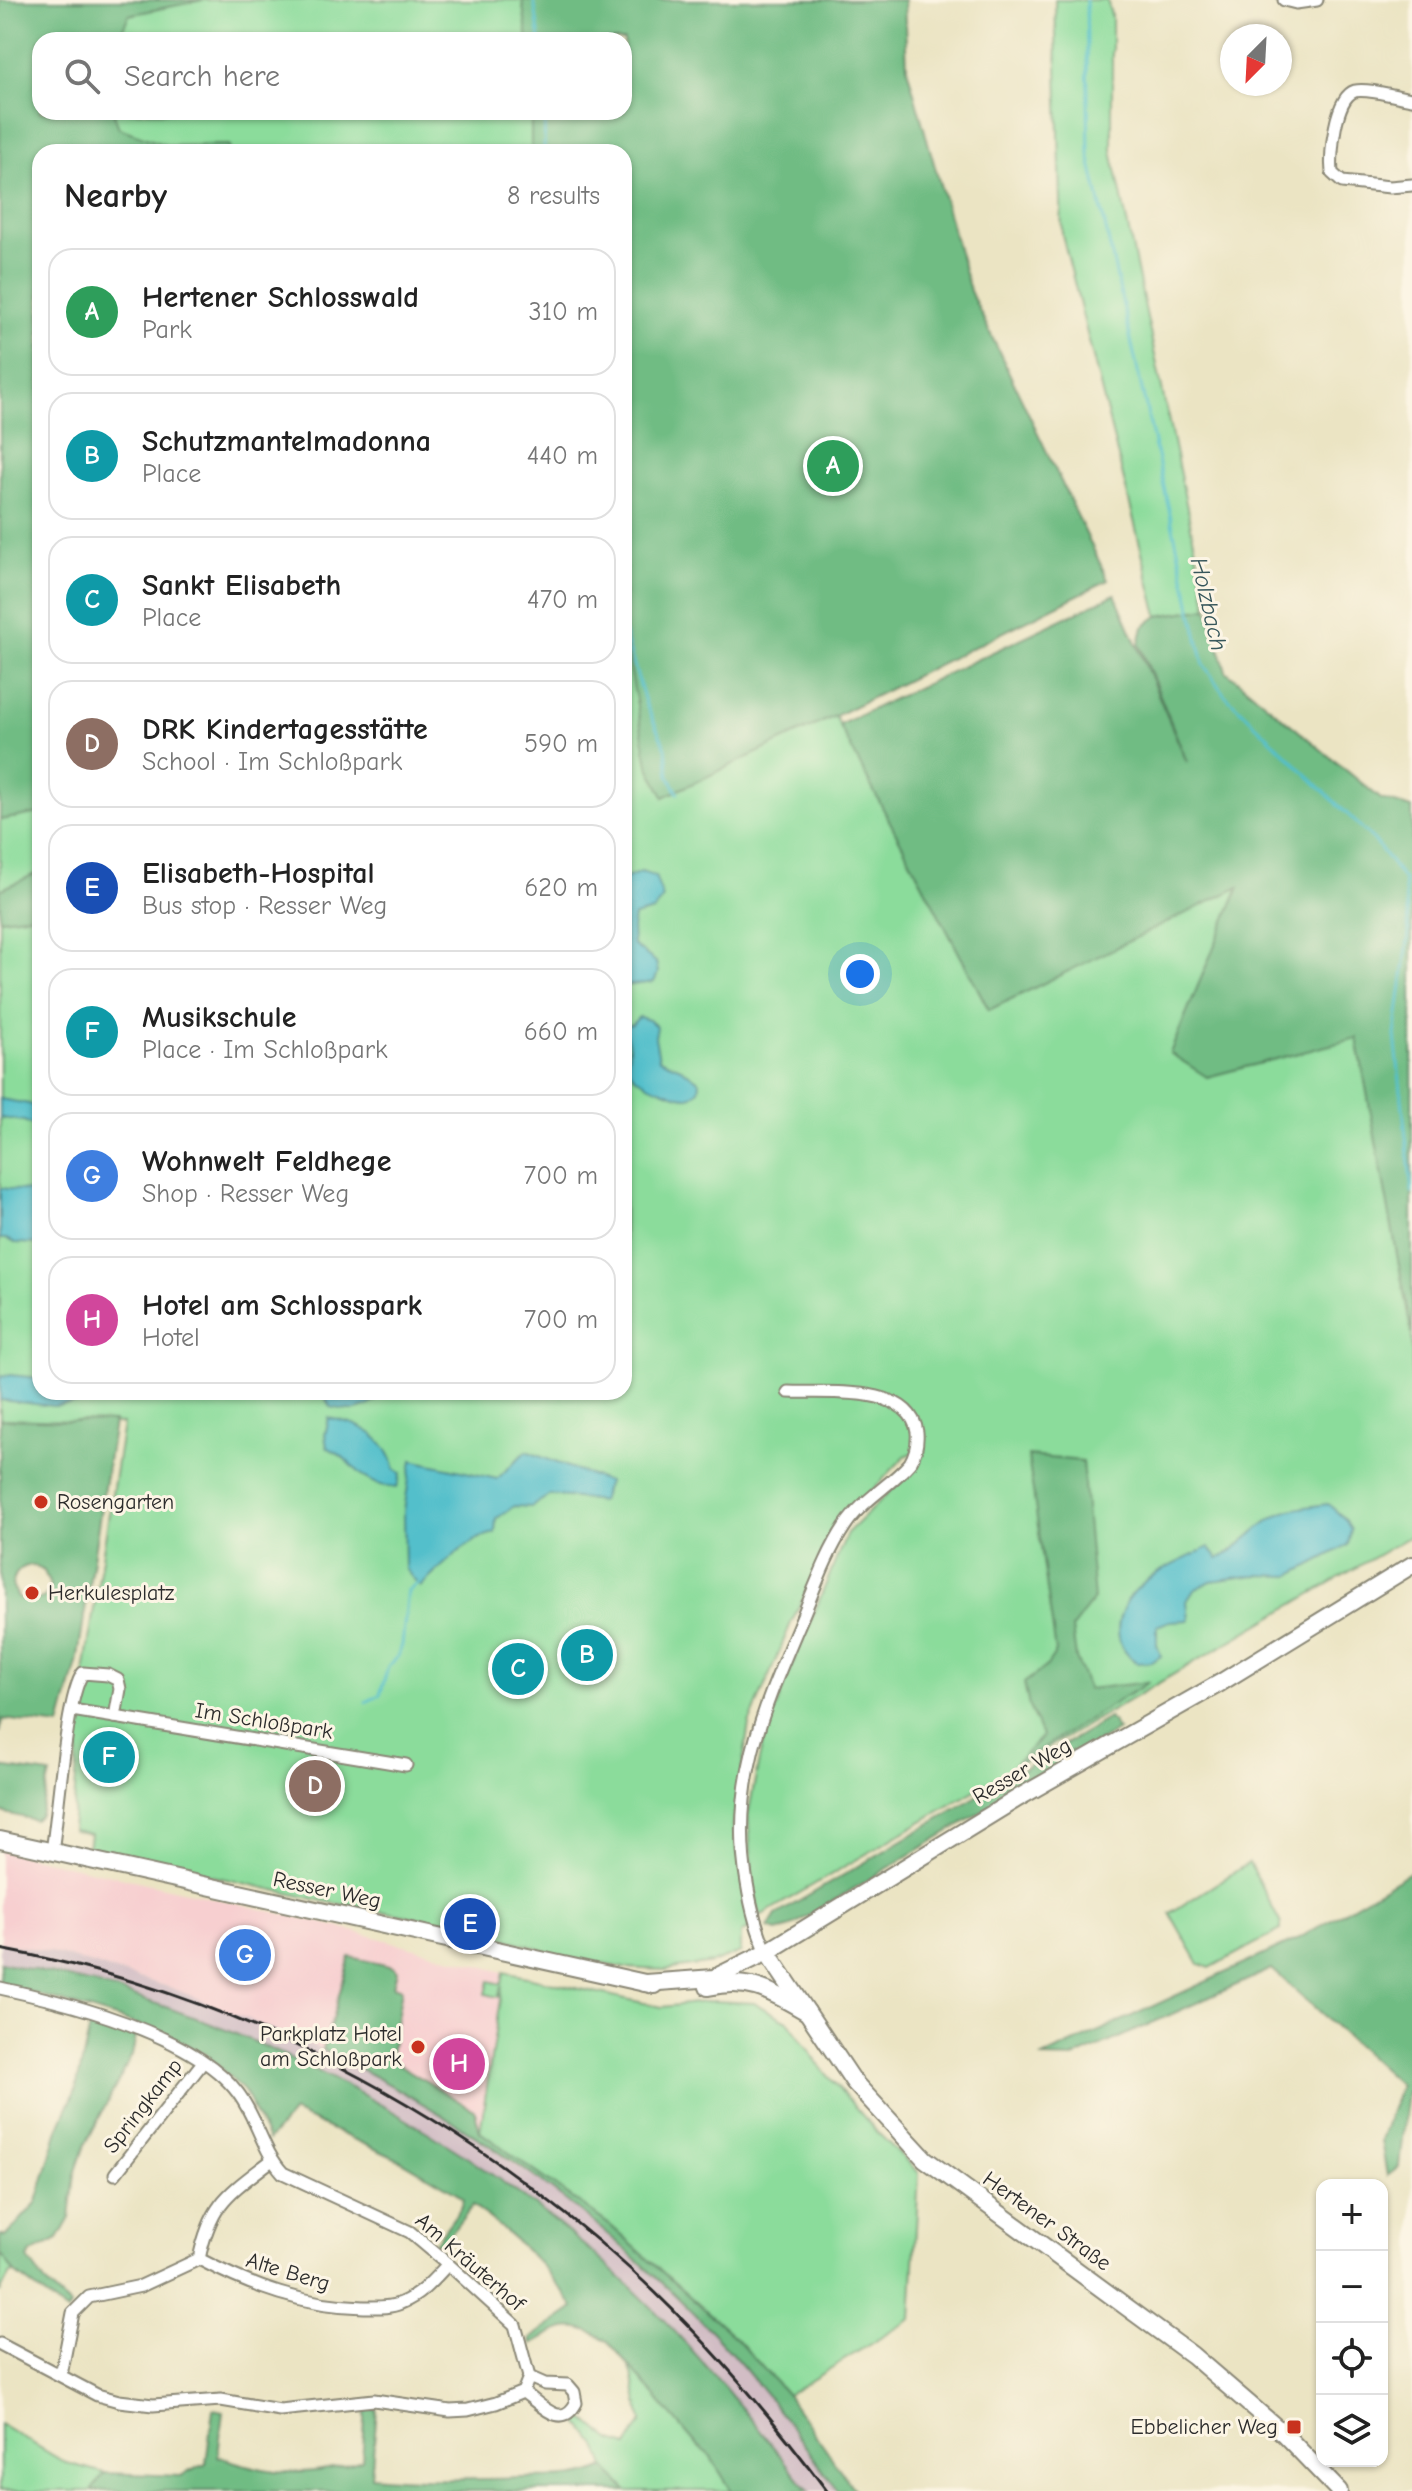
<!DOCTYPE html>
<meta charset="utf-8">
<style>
body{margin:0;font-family:"Comic Neue",sans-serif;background:#f2f2f2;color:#222}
.controls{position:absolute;right:24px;bottom:24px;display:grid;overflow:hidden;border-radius:16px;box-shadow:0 2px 6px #0004}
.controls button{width:72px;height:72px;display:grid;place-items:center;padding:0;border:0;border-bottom:2px solid #e0e0e0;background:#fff;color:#222;font:40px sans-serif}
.compass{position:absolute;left:1220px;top:24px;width:72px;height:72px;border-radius:50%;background:#fff;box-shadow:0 2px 6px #0004;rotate:204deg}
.you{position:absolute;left:860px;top:974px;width:28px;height:28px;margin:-20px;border:6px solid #fff;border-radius:50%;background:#1a73e8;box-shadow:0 0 0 12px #1a73e833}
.badge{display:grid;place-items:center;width:52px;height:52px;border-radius:50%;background:#db2777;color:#fff;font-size:26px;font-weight:700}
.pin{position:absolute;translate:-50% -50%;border:4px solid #fff;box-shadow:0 2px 8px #0006}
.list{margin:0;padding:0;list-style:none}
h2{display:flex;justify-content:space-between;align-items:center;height:104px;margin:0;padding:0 32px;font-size:34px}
h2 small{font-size:26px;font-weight:400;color:#767676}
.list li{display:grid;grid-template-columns:52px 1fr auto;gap:24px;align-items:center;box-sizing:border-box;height:128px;margin:0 16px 16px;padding:0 16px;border:2px solid #e0e0e0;border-radius:24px}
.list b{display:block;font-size:30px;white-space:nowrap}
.list p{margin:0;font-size:26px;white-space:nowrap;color:#767676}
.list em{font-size:26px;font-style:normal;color:#767676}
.icon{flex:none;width:44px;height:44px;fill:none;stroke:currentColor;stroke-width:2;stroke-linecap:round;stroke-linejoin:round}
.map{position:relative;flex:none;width:1412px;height:2491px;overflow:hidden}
.search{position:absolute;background:#fff;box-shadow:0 2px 6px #0004;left:32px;top:32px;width:600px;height:88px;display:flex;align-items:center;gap:20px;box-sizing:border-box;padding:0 28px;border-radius:24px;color:#767676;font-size:30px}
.panel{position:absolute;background:#fff;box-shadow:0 2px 6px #0004;left:32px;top:144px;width:600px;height:1256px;border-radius:24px}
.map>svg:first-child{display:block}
.built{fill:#f7cfd0}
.industrial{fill:#d2bdc5}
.green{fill:#8bdc9b;stroke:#5b8463;stroke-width:2;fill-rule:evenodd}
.forest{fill:#70bc83;stroke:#4e7457;stroke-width:2;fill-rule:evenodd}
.water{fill:#52bfcb;stroke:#3e757b;stroke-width:2}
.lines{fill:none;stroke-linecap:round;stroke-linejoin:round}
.stream{stroke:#52bfcb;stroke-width:3}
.street-casing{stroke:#8b8877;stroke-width:15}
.secondary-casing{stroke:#8b8877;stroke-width:20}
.street{stroke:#fff;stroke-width:11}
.secondary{stroke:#fff;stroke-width:16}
.rail{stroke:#2b2b2b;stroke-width:3}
.poi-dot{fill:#c8321e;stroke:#fcf5e5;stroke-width:3}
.labels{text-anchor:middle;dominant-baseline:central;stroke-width:6;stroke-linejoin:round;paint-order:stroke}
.poi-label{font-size:22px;fill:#2b2b2b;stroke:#fcf5e5;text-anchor:start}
.street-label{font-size:22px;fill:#2b2b2b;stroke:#fcf5e5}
.water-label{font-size:24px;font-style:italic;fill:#37575b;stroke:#fcf5e5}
</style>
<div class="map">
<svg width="1412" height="2491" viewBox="0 0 1412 2491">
<rect width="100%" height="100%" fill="#fcf5e5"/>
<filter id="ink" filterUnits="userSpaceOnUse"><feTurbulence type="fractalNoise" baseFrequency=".0125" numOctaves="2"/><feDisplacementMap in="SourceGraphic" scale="16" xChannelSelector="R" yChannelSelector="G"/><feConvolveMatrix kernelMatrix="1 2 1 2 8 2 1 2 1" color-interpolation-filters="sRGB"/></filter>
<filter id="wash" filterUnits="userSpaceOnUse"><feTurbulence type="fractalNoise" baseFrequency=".006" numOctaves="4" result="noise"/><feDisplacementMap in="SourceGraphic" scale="32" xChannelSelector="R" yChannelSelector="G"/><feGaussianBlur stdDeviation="1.8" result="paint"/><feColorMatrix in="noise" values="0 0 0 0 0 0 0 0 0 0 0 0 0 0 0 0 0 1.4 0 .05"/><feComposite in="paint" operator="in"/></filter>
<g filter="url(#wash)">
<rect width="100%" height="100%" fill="#ebe4c3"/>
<!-- built -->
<polygon class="built" points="0,1850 323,1923 504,1972 480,2132 172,1988 51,1952 0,1942"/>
<!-- industrial -->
<polygon class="industrial" points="0,1942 51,1952 172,1988 323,2050 390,2082 446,2116 574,2206 656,2278 714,2334 754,2379 838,2491 809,2491 711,2370 563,2227 502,2182 437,2138 369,2098 303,2064 201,2021 129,1994 0,1962"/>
<!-- green -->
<g class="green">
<path d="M0 0H888L664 797 835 716 989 1010 1239 886 1207 1077 1357 1037 1412 1335V1535L760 1916 753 1882 748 1815 762 1746 787 1678 847 1533 920 1462 924 1449 905 1456 839 1525 791 1623 749 1724 733 1825 752 1927 741 1933V1952L712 1963 665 1970 624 1968 569 1958 461 1925 328 1902 88 1848 90 1834 72 1830 85 1666 123 1424 0 1419V919L40 914V1392H624V152H40ZM40 40H624V112H40Z"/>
<polygon points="1055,0 1107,0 1112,18 1112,151 1208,608 1158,616 1062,234"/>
<polygon points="40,813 40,874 0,890 0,820"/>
<polygon points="1249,1863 1281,1924 1281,1930 1210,1968 1199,1964 1170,1913"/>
<polygon points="504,1972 662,2007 712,2001 754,2003 788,2021 822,2069 877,2132 919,2173 911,2319 787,2395 737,2339 611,2226 480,2132 502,1986 498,1997 486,1994 489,1981 502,1984"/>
<polygon points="1,2253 14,2273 9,2275 0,2293"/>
<polygon points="626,2360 698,2446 708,2453 732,2491 627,2491 605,2467 597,2446 579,2423 582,2417 612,2441 627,2446 642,2421 632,2373"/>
<polygon points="0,2424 66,2463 105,2473 91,2491 0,2491"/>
</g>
<!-- forest -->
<g class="forest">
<polygon points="0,0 203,0 129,15 118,40 40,40 40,112 113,112 119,128 168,146 229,145 230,152 40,152 40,813 0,820"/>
<polygon points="522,0 904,0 907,68 970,291 1108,580 835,716 664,797 648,765 624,637 624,152 532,152 531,147 531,112 624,112 624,40 528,40"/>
<polygon points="1115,594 1187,762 1139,644 1143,627 1158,616 1208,608 1226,671 1381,799 1412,808 1412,1335 1357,1038 1207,1077 1170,1053 1239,887 989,1010 839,725"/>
<polygon points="37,873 40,874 40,914 0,919 0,890"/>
<path d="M0 1419 114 1422 77 1663 60 1726 3 1719 0 1733ZM33 1565 44 1571 50 1586 45 1597 29 1603 18 1597 12 1585C14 1573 20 1566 33 1565Z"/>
<polygon points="1028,1456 1082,1461 1094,1599 1072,1628 1076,1658 1088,1689 1149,1682 1012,1767 1042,1736 1029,1707 1024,1683 1046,1667 1056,1652"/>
<polygon points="1109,1718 1118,1730 788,1928 777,1931 768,1928 776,1915"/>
<polygon points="0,1767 50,1774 40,1815 35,1820 0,1812"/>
<polygon points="1412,1871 1412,2092 1407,2092 1399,2167 1387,2176 1381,2140 1400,2085 1272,1969 1072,2059 1041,2058 1296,1940"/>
<path d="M350 1957 394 1967 397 1971 393 1986 402 1989 390 2059 475 2111 480 2132 611 2226 737 2339 787 2395 855 2491H838C799 2437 760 2383 714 2334 602 2217 469 2121 323 2050Z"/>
<path d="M0 1962C43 1972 87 1981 130 1995 310 2053 480 2149 620 2277 691 2342 749 2417 809 2491H732L708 2453 698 2446 608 2341C575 2320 564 2325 532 2344L531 2338 574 2308C548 2266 511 2235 473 2205L440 2247 435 2243 462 2206 464 2199 457 2193 402 2161 293 2112 268 2140 244 2091 207 2055 159 2031 0 1983Z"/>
<polygon points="92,2018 137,2033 132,2055 85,2145 75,2174 70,2218 58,2239 31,2253 28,2259 48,2286 70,2306 67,2312 15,2273 0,2253 0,2235 5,2237 37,2202 57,2132 76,2089"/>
<path d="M366 2408 377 2409 371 2476C421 2481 470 2480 520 2478 551 2477 576 2481 605 2467L627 2491H91L105 2473 180 2476 206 2464 213 2409 223 2411 218 2456C272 2476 307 2478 362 2460Z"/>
</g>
<!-- water -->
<g class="water">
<polygon points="641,872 655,876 663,898 653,911 634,916 632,928 633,945 656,962 658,973 654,982 624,986 624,879"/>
<path d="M639 1017 649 1020 657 1027 655 1037 659 1059 681 1068 700 1082 699 1090C694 1094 694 1096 688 1097 679 1098 639 1082 632 1073 625 1065 629 1058 629 1049 629 1040 624 1034 624 1026L632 1024Z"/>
<polygon points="0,1099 29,1104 40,1109 40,1129 24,1121 0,1118"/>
<polygon points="40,1187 40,1244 15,1243 6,1239 0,1239 0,1188 29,1191"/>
<polygon points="9,1375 40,1378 40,1392 110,1392 103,1401 54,1406 0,1400 0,1376"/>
<path d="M330 1392H371L375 1401C360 1413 350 1411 330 1407L326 1399Z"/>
<path d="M329 1418C361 1423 386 1436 395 1469L401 1473 397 1488C354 1483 360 1463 327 1447L325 1435Z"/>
<path d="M526 1451 608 1482 601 1501 550 1495 531 1507 514 1506 496 1519 495 1533C466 1539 442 1567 420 1587L405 1569 404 1511 412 1460 497 1479Z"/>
<path d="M1328 1504 1345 1519 1351 1530 1348 1545 1290 1576 1256 1575 1211 1581 1194 1590 1187 1601 1189 1620 1170 1621 1157 1626V1645L1161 1656 1151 1662 1138 1663C1106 1643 1117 1606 1142 1584 1155 1571 1191 1557 1209 1547L1218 1559C1243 1547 1259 1522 1285 1512 1298 1507 1314 1506 1328 1504Z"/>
</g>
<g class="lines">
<!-- stream -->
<g class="stream">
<polyline points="534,0 540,40"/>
<polyline points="1086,0 1089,154 1204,665 1224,694 1374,840 1404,880 1409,933 1395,1035 1412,1192"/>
<polyline points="544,152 545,112"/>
<polyline points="624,632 646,705 666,748 669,776 678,793"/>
<polyline points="366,1702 380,1695 388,1667 398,1656 402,1645 408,1591 417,1584"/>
</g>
</g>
</g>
<g filter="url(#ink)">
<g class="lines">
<defs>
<g id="street">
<polyline points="1284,0 1296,3 1317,0"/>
<path d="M1412 99C1398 97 1368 88 1355 91 1335 97 1330 154 1332 173L1342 182 1390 187 1412 185"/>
<polyline points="72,1710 406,1765"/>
<path d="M52 1851C58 1816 66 1696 83 1673L108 1675 118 1680 120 1689 115 1717"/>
<path d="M767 1952C756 1929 751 1908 747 1883 730 1786 762 1712 799 1625 813 1593 825 1556 845 1526 862 1500 890 1486 910 1463 916 1453 918 1444 917 1432 910 1383 824 1394 788 1392"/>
<path d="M0 1988C70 2003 194 2034 238 2093 257 2118 262 2150 283 2173L410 2232 448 2264 515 2325 529 2377"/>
<polyline points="115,2174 203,2062"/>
<path d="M199 2259C252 2287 305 2306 364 2307 376 2307 390 2308 401 2303 421 2295 434 2279 448 2264"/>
<path d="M0 2344 97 2395 119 2401 153 2405 221 2400 280 2410 374 2400 450 2411 468 2410 496 2403 523 2392 529 2377 545 2384 568 2385 574 2392 576 2403C561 2431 540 2403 523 2392"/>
<path d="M61 2375 73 2313 89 2297 141 2286 199 2259C211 2202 228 2194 272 2160"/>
</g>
<g id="secondary">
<polyline points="0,1840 654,1985"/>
<polyline points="767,1952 854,2082 925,2159 1192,2355 1284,2434 1339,2491"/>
<polyline points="645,1983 714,1978 767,1952 1018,1798 1220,1683 1412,1565"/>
<path d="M708 1987C750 1977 772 1992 807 2012"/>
</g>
</defs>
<!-- street casing -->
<use href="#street" class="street-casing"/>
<!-- secondary casing -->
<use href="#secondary" class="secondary-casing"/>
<!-- street -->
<use href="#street" class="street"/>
<!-- secondary -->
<use href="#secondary" class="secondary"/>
<!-- rail -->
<path class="rail" d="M0 1949C234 1992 455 2110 630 2269 703 2335 768 2412 827 2491"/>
</g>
</g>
<!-- markers -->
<g class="poi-dot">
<circle cx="41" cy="1502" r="8"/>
<circle cx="32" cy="1593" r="8"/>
<circle cx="418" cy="2047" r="8"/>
<rect x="1286" y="2419" width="16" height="16" rx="4"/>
</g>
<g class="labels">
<!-- poi labels -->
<g class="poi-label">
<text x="57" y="1502">Rosengarten</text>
<text x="48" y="1593">Herkulesplatz</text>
<text x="402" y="2034" text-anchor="end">Parkplatz Hotel<tspan x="402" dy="25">am Schloßpark</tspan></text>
<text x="1278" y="2427" text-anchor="end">Ebbelicher Weg</text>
</g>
<!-- street labels -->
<g class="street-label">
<text transform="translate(264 1721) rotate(9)">Im Schloßpark</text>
<text transform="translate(1022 1771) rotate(-30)">Resser Weg</text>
<text transform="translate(327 1890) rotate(12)">Resser Weg</text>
<text transform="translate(143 2106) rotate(-52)">Springkamp</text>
<text transform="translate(1047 2221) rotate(36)">Hertener Straße</text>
<text transform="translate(470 2262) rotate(41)">Am Kräuterhof</text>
<text transform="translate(288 2272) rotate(17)">Alte Berg</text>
</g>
<!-- water labels -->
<g class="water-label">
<text transform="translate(1209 604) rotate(77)">Holzbach</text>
</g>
</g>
</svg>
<div class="controls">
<button>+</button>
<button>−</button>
<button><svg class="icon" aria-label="locate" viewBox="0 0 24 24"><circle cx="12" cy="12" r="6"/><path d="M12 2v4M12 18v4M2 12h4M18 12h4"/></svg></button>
<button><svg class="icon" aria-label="layers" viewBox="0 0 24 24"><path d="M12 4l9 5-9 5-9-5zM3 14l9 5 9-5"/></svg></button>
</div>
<svg class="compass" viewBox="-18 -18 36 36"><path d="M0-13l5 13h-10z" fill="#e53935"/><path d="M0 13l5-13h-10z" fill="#767676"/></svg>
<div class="you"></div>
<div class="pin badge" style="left:833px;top:466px;background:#2e9e5b">A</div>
<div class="pin badge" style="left:587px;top:1655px;background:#0f9aa8">B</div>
<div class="pin badge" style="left:518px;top:1669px;background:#0f9aa8">C</div>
<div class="pin badge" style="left:315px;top:1786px;background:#8d6e63">D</div>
<div class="pin badge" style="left:470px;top:1924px;background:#1a4fb4">E</div>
<div class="pin badge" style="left:109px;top:1757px;background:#0f9aa8">F</div>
<div class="pin badge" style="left:245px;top:1955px;background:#3f7fe0">G</div>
<div class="pin badge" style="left:459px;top:2064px;background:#d1479c">H</div>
<div class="search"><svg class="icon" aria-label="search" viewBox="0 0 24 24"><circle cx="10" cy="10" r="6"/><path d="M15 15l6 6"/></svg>Search here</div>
<section class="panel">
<h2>Nearby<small>8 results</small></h2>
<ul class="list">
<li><span class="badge" style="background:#2e9e5b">A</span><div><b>Hertener Schlosswald</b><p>Park</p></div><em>310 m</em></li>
<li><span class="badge" style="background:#0f9aa8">B</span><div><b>Schutzmantelmadonna</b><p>Place</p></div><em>440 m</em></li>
<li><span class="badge" style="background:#0f9aa8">C</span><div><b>Sankt Elisabeth</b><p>Place</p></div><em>470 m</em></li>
<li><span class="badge" style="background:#8d6e63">D</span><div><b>DRK Kindertagesstätte</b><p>School · Im Schloßpark</p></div><em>590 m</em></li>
<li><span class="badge" style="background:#1a4fb4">E</span><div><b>Elisabeth-Hospital</b><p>Bus stop · Resser Weg</p></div><em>620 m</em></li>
<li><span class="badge" style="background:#0f9aa8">F</span><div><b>Musikschule</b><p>Place · Im Schloßpark</p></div><em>660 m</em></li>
<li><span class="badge" style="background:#3f7fe0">G</span><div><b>Wohnwelt Feldhege</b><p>Shop · Resser Weg</p></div><em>700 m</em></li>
<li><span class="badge" style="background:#d1479c">H</span><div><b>Hotel am Schlosspark</b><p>Hotel</p></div><em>700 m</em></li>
</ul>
</section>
</div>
